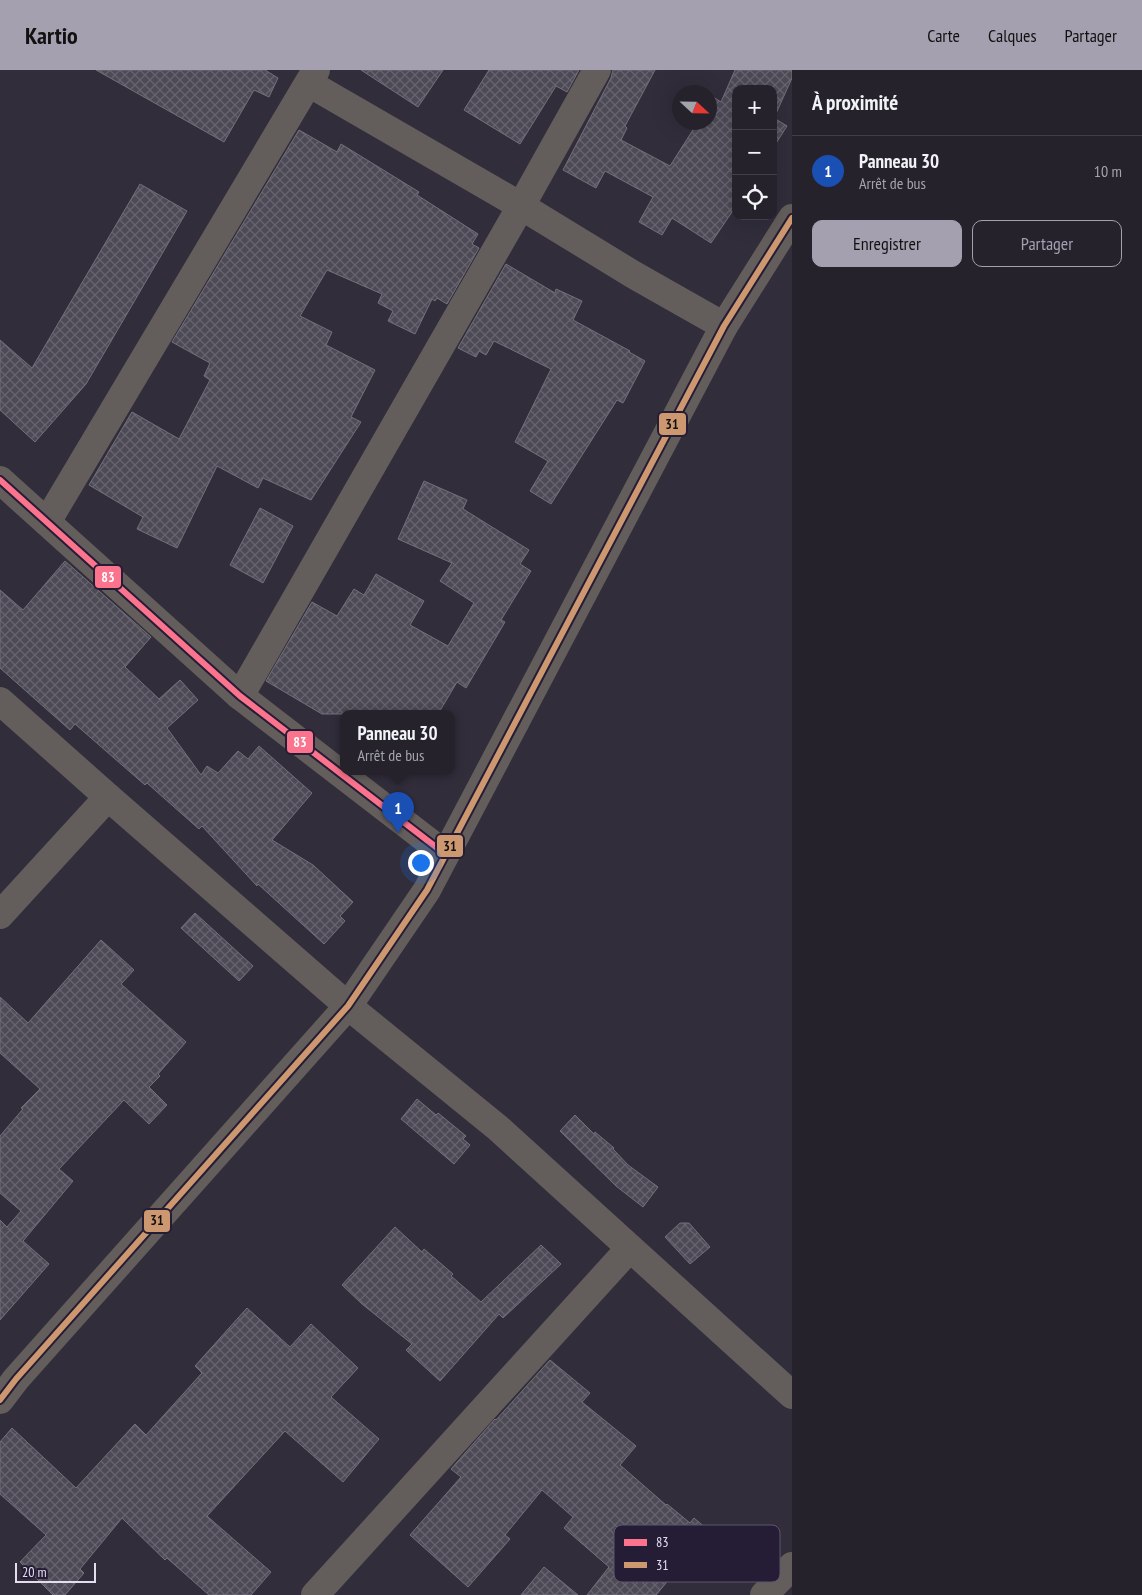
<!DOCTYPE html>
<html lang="fr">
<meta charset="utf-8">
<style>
body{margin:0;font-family:"PT Sans Narrow",sans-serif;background:#2d2a34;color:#f1f3f6}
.controls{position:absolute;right:15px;top:15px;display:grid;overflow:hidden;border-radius:10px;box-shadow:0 5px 20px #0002}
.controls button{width:45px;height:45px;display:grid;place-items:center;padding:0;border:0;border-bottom:1px solid #423f48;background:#25222c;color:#f1f3f6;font:25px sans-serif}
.compass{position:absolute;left:672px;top:15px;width:45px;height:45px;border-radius:50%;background:#25222c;box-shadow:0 5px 20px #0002;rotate:112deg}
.scale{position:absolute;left:15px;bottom:12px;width:81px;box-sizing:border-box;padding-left:5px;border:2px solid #e2deef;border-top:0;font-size:14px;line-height:18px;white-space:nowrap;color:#e2deef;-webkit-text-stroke:4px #251d36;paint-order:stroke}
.you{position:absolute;left:420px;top:792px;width:18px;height:18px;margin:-12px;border:4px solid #fff;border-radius:50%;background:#1a73e8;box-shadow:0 0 0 8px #1a73e833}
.badge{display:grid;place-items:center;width:32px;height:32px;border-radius:50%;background:#a4a0b0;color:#fff;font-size:16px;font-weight:700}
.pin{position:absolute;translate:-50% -41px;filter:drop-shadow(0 1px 2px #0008)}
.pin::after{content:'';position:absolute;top:26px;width:18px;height:15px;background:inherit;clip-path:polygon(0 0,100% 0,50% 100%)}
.popup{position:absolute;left:340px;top:640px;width:115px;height:65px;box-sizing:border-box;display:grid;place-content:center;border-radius:10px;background:#25222c;filter:drop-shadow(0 1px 4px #0005);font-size:16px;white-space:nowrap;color:#a3a4a9}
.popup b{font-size:19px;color:#f1f3f6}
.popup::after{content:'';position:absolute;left:50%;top:100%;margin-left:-10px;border:10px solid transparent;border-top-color:#25222c}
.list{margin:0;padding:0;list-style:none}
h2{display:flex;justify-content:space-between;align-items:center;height:65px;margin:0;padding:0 20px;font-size:21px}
h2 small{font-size:16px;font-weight:400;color:#a3a4a9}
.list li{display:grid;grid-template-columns:32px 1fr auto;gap:15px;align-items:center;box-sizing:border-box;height:70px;padding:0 20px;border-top:1px solid #423f48}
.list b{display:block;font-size:19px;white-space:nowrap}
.list p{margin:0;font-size:16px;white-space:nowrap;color:#a3a4a9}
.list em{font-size:16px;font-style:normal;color:#a3a4a9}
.actions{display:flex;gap:10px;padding:15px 20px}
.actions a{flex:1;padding:11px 0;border:1px solid #a4a0b0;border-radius:10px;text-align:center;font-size:18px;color:#a4a0b0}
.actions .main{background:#a4a0b0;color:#111}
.icon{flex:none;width:28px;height:28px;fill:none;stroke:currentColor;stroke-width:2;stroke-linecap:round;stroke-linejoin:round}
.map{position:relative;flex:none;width:792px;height:1525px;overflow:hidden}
header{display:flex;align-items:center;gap:30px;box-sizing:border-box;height:70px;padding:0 25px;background:#a4a0b0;color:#111}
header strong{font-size:24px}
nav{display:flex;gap:28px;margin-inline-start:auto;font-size:18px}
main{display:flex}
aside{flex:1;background:#25222c}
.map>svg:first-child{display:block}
.building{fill:url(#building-cross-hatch);stroke:#73707c}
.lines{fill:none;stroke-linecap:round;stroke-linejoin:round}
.minor{stroke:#635d5b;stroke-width:28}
.bus-1-casing{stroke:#251d36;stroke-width:10}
.bus-2-casing{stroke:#251d36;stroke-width:10}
.bus-1{stroke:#fc738d;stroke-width:6}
.bus-2{stroke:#cd976f;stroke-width:6}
.key{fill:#251d36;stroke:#5e576e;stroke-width:1}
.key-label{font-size:14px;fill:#e2deef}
.line-badge{stroke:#251d36;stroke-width:2}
.badge-label{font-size:14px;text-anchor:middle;font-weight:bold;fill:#fff}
.pale-badge-label{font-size:14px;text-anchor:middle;font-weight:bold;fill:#111}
</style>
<header>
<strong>Kartio</strong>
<nav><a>Carte</a><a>Calques</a><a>Partager</a></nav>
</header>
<main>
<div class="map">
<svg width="792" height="1525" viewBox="0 0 792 1525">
<defs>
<pattern id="building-cross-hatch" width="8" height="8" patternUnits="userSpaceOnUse" patternTransform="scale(1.25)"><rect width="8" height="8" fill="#4d4a56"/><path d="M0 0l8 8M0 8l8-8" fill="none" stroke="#66646f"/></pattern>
</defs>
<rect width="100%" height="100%" fill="#312d3b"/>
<!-- building -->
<g class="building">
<polygon points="96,0 265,0 278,8 269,27 254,20 224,72"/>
<polygon points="361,0 443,0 418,37"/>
<polygon points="489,0 579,0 567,22 556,16 520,74 464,40"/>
<polygon points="613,0 655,0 625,56 627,58 621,70 670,96 698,52 710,52 710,25 721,32 735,0 792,0 792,8 774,48 787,56 773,78 773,19 736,19 736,136 711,173 672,148 662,165 639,152 653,127 605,101 596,118 563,100 611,8"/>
<polygon points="299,60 337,82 341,74 419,122 417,125 478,164 472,174 479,178 447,234 437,228 435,231 432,229 415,264 388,251 393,241 378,233 382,224 327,200 300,246 332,262 326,275 375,300 351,347 361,352 311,430 263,408 258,418 217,396 177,478 137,459 143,447 89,415 132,342 179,369 210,310 204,306 210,293 172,272"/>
<polygon points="140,114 187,141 86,314 35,372 0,340 0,270 32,298"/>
<polygon points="506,194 555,223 556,219 582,231 573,250 630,281 629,282 645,291 623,333 617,330 551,434 530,421 548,391 515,372 551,299 494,271 486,285 479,281 476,287 458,278"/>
<polygon points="424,411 467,430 463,439 529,480 520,494 531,501 501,550 505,552 466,618 457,612 438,644 322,644 266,611 312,532 337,546 354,519 364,525 376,504 424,531 410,555 448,576 474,533 440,511 452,493 398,469"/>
<polygon points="260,438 293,456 263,513 230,495"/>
<polygon points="65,491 151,567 125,597 159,629 180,610 198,630 167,658 201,705 207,696 218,703 238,681 248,689 259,676 312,723 272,770 313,795 353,832 340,846 345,851 324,874 258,814 257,816 202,756 199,759 147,713 145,715 75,654 70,660 0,598 0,520 23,540"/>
<polygon points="195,843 253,896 239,911 181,858"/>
<polygon points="101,870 134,900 121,914 186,972 158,1004 160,1006 149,1017 167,1035 149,1054 124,1030 59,1099 73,1111 23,1171 49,1194 0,1250 0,1150 7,1157 21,1141 0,1123 0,1066 23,1039 21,1038 40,1019 0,983 0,927 28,953"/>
<polygon points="417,1029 436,1045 438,1043 466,1066 463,1069 470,1075 454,1094 401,1049"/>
<polygon points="575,1045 594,1064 595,1062 614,1078 613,1079 628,1095 658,1117 643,1137 616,1116 560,1061"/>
<polygon points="680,1153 689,1153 710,1177 690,1194 665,1167"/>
<polygon points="395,1157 422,1182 424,1179 453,1204 451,1206 481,1232 541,1175 561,1194 503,1248 499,1244 440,1311 406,1280 412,1274 362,1234 342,1215"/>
<polygon points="247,1238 290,1277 311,1254 358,1298 331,1327 379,1369 343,1412 285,1361 207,1446 271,1502 251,1525 209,1525 167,1488 165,1490 122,1448 80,1499 84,1503 65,1525 53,1525 20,1492 46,1465 0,1424 0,1372 12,1358 76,1418 135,1354 146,1365 202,1303 195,1296"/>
<polygon points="550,1290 590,1323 582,1332 636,1376 620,1395 666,1435 667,1434 690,1453 694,1448 715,1466 681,1506 676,1501 656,1525 587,1525 609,1497 564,1458 573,1447 542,1420 505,1465 510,1469 468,1517 410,1465 461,1407 451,1399 495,1349 496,1350"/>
<polygon points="544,1497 578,1525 521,1525"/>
</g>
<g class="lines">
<!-- minor -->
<g class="minor">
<polyline points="310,14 521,136 634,205 724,256"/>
<polyline points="0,410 240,626 445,784"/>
<polyline points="47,452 316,0"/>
<polyline points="240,626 521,136 597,0"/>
<polyline points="0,631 108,727 348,936 498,1058 792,1325"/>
<polyline points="0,845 108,727"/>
<polyline points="0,1330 16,1309 348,936 427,820 724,256 792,148"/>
<polyline points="315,1525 630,1178"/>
<polyline points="764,1525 792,1496"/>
</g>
<defs>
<polyline id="bus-1" points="0,410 240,626 445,784"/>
<polyline id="bus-2" points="0,1330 16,1309 348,936 427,820 724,256 792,148"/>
</defs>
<!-- bus-1 casing -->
<use href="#bus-1" class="bus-1-casing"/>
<!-- bus-2 casing -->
<use href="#bus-2" class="bus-2-casing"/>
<!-- bus-1 -->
<use href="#bus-1" class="bus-1"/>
<!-- bus-2 -->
<use href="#bus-2" class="bus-2"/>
</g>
<!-- legend -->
<rect x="614" y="1455" width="166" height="57" rx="8" class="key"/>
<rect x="624" y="1469" width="23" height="7" fill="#fc738d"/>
<rect x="624" y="1492" width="23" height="6" fill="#cd976f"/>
<g class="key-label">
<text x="656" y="1477">83</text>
<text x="656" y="1500">31</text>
</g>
<g class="line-badge">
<rect x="658" y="342" width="29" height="24" rx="5" fill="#cd976f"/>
<rect x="94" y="495" width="28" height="24" rx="5" fill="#fc738d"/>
<rect x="286" y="660" width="28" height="24" rx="5" fill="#fc738d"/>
<rect x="436" y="764" width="28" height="24" rx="5" fill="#cd976f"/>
<rect x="143" y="1139" width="28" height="24" rx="5" fill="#cd976f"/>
</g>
<g class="badge-label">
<text x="108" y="512">83</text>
<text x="300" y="677">83</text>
</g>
<g class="pale-badge-label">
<text x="672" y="359">31</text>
<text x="450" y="781">31</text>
<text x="157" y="1155">31</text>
</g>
</svg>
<div class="controls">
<button>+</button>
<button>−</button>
<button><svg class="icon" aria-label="locate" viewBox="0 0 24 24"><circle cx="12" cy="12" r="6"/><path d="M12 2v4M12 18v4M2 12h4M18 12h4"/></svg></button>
</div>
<svg class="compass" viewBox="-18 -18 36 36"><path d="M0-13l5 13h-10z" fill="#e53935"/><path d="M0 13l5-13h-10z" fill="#a3a4a9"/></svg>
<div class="scale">20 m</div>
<div class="you"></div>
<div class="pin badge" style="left:398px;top:763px;background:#1a4fb4">1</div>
<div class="popup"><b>Panneau 30</b>Arrêt de bus</div>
</div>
<aside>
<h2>À proximité<small></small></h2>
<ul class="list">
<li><span class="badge" style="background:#1a4fb4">1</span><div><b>Panneau 30</b><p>Arrêt de bus</p></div><em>10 m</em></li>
</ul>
<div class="actions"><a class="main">Enregistrer</a><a>Partager</a></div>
</aside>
</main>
